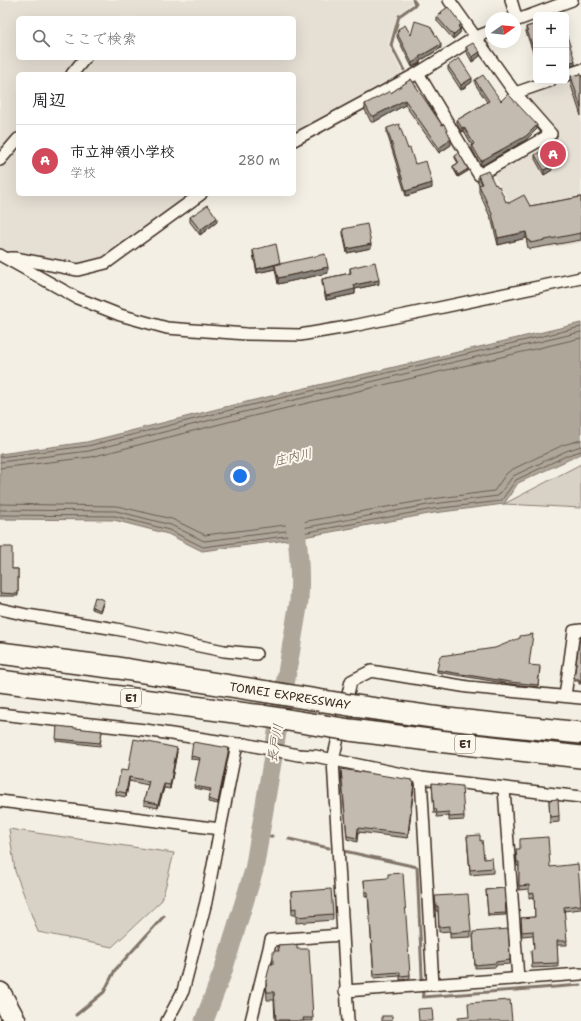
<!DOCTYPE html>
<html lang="ja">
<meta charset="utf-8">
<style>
body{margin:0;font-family:"Shantell Sans","Klee One",sans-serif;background:#f2f2f2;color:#202124}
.controls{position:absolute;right:12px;top:12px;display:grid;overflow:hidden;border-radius:6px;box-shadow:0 4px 16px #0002}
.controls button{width:36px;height:36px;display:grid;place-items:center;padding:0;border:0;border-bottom:1px solid #e0e0e0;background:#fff;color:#202124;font:20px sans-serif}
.compass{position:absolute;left:485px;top:12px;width:36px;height:36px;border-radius:50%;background:#fff;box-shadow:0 4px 16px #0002;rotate:75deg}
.you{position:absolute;left:240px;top:476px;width:14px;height:14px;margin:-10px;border:3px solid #fff;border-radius:50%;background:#1a73e8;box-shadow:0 0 0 6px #1a73e833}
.badge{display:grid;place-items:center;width:26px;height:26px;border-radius:50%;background:#d1495b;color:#fff;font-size:13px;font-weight:700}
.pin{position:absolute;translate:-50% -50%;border:2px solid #fff;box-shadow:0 1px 4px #0006}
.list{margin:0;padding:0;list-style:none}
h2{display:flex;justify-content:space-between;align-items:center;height:52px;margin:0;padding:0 16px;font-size:17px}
h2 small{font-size:13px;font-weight:400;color:#757577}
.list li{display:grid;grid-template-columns:26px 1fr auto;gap:12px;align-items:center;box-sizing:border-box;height:72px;padding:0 16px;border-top:1px solid #e0e0e0}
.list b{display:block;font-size:15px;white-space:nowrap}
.list p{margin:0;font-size:13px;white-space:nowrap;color:#757577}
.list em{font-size:13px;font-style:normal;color:#757577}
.icon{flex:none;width:22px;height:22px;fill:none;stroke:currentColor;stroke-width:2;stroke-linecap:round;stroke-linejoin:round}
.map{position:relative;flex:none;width:581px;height:1021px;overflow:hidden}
.search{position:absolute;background:#fff;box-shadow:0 4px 16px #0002;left:16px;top:16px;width:280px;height:44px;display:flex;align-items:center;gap:10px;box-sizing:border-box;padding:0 14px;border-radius:6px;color:#757577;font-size:15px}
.panel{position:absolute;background:#fff;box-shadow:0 4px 16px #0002;left:16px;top:72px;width:280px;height:124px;border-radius:6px}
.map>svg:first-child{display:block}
.built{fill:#e5dfd4;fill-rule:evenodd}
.green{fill:#d8d1c6;stroke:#8a7e72}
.water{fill:#afa69a;stroke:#817468}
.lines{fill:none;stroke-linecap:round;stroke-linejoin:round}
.shore{stroke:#695c50;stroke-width:1}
.stream{stroke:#817468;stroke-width:3}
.river{stroke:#afa69a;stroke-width:19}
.street-casing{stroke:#3b2a1e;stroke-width:14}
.highway-casing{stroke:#3b2a1e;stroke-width:24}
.street{stroke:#fbf7ec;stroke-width:11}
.highway{stroke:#fbf7ec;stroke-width:21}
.highway-bridge-casing{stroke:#3b2a1e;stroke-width:24;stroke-linecap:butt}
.highway-bridge{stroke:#fbf7ec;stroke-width:21}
.wall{fill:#a8a197;stroke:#3b2a1e}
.shaded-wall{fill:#88837b;stroke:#3b2a1e}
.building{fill:#c3bbb0;stroke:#3b2a1e}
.labels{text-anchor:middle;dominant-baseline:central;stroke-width:4;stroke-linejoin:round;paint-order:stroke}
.shield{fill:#fbf7ec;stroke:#75685c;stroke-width:1}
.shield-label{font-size:11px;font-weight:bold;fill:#3b2a1e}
.street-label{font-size:12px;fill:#3b2a1e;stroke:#fbf7ec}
.water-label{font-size:13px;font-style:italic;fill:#645549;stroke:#fbf7ec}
</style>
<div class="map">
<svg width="581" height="1021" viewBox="0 0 581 1021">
<rect width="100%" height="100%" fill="#f3efe4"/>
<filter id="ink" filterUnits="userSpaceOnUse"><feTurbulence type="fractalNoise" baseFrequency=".025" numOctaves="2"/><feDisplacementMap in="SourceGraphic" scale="8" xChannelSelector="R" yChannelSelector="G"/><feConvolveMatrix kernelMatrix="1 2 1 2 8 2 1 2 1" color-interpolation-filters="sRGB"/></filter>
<g filter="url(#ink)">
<!-- built -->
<g class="built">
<path d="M0 0H410L412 3 397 15 388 45 402 73 294 132V74H18V194H190L103 258 80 265 47 259 0 248ZM18 18H294V58H18Z"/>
<polygon points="581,75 581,243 549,248 542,211 519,218 492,173 559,134 526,98 527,94"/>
</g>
<!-- green -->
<g class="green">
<polygon points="581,464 581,508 504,504"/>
<polygon points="9,829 174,853 162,900 112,947 38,932 15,871"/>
</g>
<!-- water -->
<polygon class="water" points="581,323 581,454 518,483 504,504 434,513 287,540 202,551 168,534 114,520 0,519 0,454 87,442 225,407"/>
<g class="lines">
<!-- shore -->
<g class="shore">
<polyline points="0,457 88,446 226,411 581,327"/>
<polyline points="0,462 89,451 227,416 581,332"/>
<polyline points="0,468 91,457 228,422 581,338"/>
<polyline points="0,504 117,506 172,519 205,535 285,525 432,499 494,491 506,474 511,470 563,445 581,440"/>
<polyline points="0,510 116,511 171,525 204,541 286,531 433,504 498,496 513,476 566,451 581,446"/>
<polyline points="0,515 115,516 169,530 203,547 286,536 433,509 501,501 516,480 568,455 581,451"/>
</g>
<!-- stream -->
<g class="stream">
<polyline points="404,70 391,45 399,16 416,4 413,0"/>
<polyline points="259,838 272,836"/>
<polyline points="289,839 329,848"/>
<polyline points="344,851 417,867 423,997 581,985"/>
<polyline points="76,1015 104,992 115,970 164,916"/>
</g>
<!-- river -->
<path class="river" d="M204 1021 223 971 254 870 299 601C301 570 298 543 294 513"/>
<defs>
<g id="street">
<polyline points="511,0 517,20"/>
<polyline points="515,21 572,0"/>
<polyline points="418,73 479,175 551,134 515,93 449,0"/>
<polyline points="72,74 85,58"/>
<polyline points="566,75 581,70"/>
<polyline points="515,93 550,81"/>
<polyline points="294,140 418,73 476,37 491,31"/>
<polyline points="0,160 18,139"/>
<polyline points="0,255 77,298 120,315 167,328 246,334 300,335 353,326 581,278"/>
<polyline points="10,258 15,258 78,270 106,263 201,194"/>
<polyline points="0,609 27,615 116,629 224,651 256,654"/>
<polyline points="565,696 574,631 581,630"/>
<polyline points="0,714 145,730 237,744 245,744 298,755 315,756 421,778 581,797"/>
<polyline points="421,778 433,985"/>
<polyline points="504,789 518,979"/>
<polyline points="0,801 220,829 237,744"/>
<polyline points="345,991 581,974"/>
<polyline points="167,1021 183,991 206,902 220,829"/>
<polyline points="251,1021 271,940 342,935"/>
<polyline points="348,1021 333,760 351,681 371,671 468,687 581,698"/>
</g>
<g id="highway">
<polyline points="0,653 118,668 268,692"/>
<polyline points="0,681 263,716"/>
<polyline points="355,706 447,719 581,733"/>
<polyline points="350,730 429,740 581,757"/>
<polyline points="0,993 15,1021"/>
</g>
</defs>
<!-- street casing -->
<use href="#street" class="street-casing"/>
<!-- highway casing -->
<use href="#highway" class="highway-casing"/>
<!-- street -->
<use href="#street" class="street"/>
<!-- highway -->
<use href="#highway" class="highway"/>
<defs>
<g id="highway-bridge">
<polyline points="268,692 355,706"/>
<polyline points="263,716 350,730"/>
</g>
</defs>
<!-- highway-bridge casing -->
<use href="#highway-bridge" class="highway-bridge-casing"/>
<!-- highway-bridge -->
<use href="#highway-bridge" class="highway-bridge"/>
</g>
<!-- wall -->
<g class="wall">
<polygon points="441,12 461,28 460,29 460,33 453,39 437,21 437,17 441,13"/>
<polygon points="536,24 536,61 526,32 526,27"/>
<polygon points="398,29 411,35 441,48 420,61 420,63 412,67 397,37"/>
<polygon points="466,47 480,56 472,62 466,51"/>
<polygon points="448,66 472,82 461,90 448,70"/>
<polygon points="581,74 581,116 571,85 571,76"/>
<polygon points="411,79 451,145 439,153 405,105 374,122 371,122 365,110 365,104 391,93"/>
<polygon points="475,80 501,101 537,129 526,140 481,166 472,149 472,145 464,131 462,132 457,124 457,120 487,102 475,84"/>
<polygon points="387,128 408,149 415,164 432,188 406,196 387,133"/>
<polygon points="535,155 552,170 544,175 535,159"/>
<polygon points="455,156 468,171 458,177 453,168 453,166 458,163 455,158"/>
<polygon points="478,175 495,185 506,202 509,203 530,206 581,197 581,240 530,249 530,248 528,248 526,238 498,245 492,221 479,192 479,185 478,182"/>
<polygon points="190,217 217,222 200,235 190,222"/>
<polygon points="343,229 371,248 347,253 343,234"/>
<polygon points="253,250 280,263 328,273 278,284 275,269 257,273 253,254"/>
<polygon points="350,268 379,284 355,289 355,294 326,300 322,283 322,279 350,273"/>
<polygon points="0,547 12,569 18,569 18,596 0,596"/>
<polygon points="104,602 100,612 92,609 92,607"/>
<polygon points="581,637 581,684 579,684 579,681 574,681"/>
<polygon points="530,665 540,668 538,687 510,684 437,672 437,670"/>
<polygon points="102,731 100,746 56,741 56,739"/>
<polygon points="229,750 218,804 208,802 210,791 194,788 200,760 191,759 191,756"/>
<polygon points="177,752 170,789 164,788 158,808 144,805 144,801 148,785 129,781 126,797 116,795 116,791 128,771"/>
<polygon points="341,772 412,781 414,785 408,838 358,832 357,842 347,839"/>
<polygon points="432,783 464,816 464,820 449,821 449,816 437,817 436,813 434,813"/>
<polygon points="549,800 559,816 559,822 550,823"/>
<polygon points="467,836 480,841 484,859 493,868 493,873 470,875"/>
<polygon points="516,853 550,867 581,905 581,909 564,911 567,945 557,945 558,967 532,968 531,953 534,949 533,935 522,936 521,918 535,917 534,897 529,898 529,889 519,890 519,866 517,866"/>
<polygon points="364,880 410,975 410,979 400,980 400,976 374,978 368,896 365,896"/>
<polygon points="504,888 506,915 488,916 486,890"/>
<polygon points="291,892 333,914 333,920 296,923 296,915 292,915"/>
<polygon points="435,896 471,931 471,937 450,938 450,931 439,932 438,911 436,911"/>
<polygon points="473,935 510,960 510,964 496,965 496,967 475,968"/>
<polygon points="278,945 294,945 297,949 313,1018 313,1021 275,1021 274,1000 267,1000 266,981 278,951"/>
</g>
<!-- shaded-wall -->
<g class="shaded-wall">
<polygon points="461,24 461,28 458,31 458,27"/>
<polygon points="460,29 460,33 453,39 453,35"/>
<polygon points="441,44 441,48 420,61 420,63 412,67 412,63 419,57"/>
<polygon points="480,52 480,56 472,62 472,57"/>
<polygon points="575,61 575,65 567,67 567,63"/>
<polygon points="472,78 472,82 461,90 461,85"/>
<polygon points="405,100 405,105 374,122 374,116"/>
<polygon points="537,125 537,129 526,140 481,166 481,161"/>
<polygon points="464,127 464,131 462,132 462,128"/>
<polygon points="451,139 451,145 439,153 439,148"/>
<polygon points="552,166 552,170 544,175 544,170"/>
<polygon points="468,169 468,171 458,177 458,175"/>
<polygon points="432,183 432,188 406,196 406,191"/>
<polygon points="217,218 217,222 200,235 200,230"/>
<polygon points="526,232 526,238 498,245 498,238"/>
<polygon points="371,244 371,248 347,253 347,249"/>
<polygon points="275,265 275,269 257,273 257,269"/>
<polygon points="328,267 328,273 278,284 278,278"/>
<polygon points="379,280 379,284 355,289 355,294 326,300 326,296 354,285"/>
<polygon points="177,748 177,752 170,789 170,785"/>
<polygon points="229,748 229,750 218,804 218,802"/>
<polygon points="129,777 129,781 126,797 126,793"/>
<polygon points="414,782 414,785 408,838 408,834"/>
<polygon points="164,784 164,788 158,808 158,804"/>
</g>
<!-- building -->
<g class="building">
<polygon points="448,7 461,24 458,27 460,29 453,35 437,17 442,13 441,12"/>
<polygon points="415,21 430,26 441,44 419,57 420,58 412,63 397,33 399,31 398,29 405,25 411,35"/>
<polygon points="536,24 536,57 526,27"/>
<polygon points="566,36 567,36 575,61 567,63 566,61"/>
<polygon points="473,43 480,52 472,57 466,47"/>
<polygon points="459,58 472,78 461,85 448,66"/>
<polygon points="581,74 581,108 571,76"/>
<polygon points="483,75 501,101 508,94 537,125 526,136 481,161 472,145 474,144 464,127 462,128 457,120 489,101 475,80"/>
<polygon points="411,79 442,125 444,124 451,139 439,148 405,100 374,116 371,116 365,104 390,91 391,93"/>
<polygon points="399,124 408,149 410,148 415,164 426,161 432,183 406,191 387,128"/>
<polygon points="543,150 552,166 544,170 535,155"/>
<polygon points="459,153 468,169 458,175 453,166 459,163 455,156"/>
<polygon points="488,171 495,185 496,184 498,187 499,186 506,202 508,201 509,203 524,195 530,206 581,197 581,233 530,243 530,241 528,241 526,232 498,238 492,214 479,185 482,184 478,175"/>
<polygon points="208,205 217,218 200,230 190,217"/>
<polygon points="367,224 371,244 347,249 343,229"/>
<polygon points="276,244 280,263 257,269 253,250"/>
<polygon points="325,254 328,267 278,278 275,265"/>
<polygon points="375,262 379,280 354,285 355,289 326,296 322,279 351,273 350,268"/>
<polygon points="0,547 12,547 12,569 18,569 18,594 0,593"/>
<polygon points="95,597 104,600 100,610 92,607"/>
<polygon points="533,634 529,665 540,666 538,685 510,682 437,670 440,656 495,648 520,638 520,636"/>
<polygon points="580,636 581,637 581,682 579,682 579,679 574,679"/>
<polygon points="57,726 102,731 100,743 56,739"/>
<polygon points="134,739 177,748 170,785 164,784 158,804 144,801 149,781 129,777 126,793 116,791 121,770 128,771"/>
<polygon points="193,742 229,748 218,802 208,799 211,789 194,786 200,758 191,756"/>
<polygon points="341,769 412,780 412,781 414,782 408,834 358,828 357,838 347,836"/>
<polygon points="432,783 462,786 464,816 449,817 449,812 437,813 436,809 434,809"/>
<polygon points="558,799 559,816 550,817 549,800"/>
<polygon points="480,835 480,841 482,840 484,859 492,858 493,868 470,870 467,836"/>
<polygon points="548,837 550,867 578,864 581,905 564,907 567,941 557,941 558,963 532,964 531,950 534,949 533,931 522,932 521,918 535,917 534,893 529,894 529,885 519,886 519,862 517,862 516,849 520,849 520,839"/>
<polygon points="403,873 410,975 400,976 400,972 374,974 368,892 365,892 364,880 388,878 388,874"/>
<polygon points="504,888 506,913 488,914 486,890"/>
<polygon points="331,889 333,914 296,917 296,908 292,909 291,892"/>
<polygon points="468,894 471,931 450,933 450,926 439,927 438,906 436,906 435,896"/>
<polygon points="508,929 510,960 496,962 496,963 475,965 473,932"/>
<polygon points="294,944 294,945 297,945 297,949 309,949 313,1018 303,1018 304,1021 289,1021 289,1020 276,1020 274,992 267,992 266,981 270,964 273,964 273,951 279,951 278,945"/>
<polygon points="510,1000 512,1021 458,1021 458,1018 469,1017 468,1003"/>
<polygon points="432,1008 433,1021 419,1021 418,1009"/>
<rect x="382" y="1016" width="10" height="5"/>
</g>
</g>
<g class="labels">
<!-- shield labels -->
<g class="shield">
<rect x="121" y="689" width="20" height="18" rx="3"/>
<rect x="455" y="735" width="20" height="18" rx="3"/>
</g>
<g class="shield-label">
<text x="131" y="698">E1</text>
<text x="465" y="744">E1</text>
</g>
<!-- street labels -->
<g class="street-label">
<text transform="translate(290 696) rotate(9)">TOMEI EXPRESSWAY</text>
</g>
<!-- water labels -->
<g class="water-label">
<text transform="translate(293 457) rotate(-13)">庄内川</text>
<text transform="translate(275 743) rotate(-80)">長戸川</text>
</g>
</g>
</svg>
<div class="controls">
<button>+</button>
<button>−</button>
</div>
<svg class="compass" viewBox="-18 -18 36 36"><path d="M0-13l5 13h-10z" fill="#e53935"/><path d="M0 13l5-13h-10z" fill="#757577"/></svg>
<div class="you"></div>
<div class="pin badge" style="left:553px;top:154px">A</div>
<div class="search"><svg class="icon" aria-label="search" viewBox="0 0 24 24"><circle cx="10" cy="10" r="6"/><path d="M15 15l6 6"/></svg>ここで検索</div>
<section class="panel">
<h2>周辺<small></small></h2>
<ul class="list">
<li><span class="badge">A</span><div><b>市立神領小学校</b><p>学校</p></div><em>280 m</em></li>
</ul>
</section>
</div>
